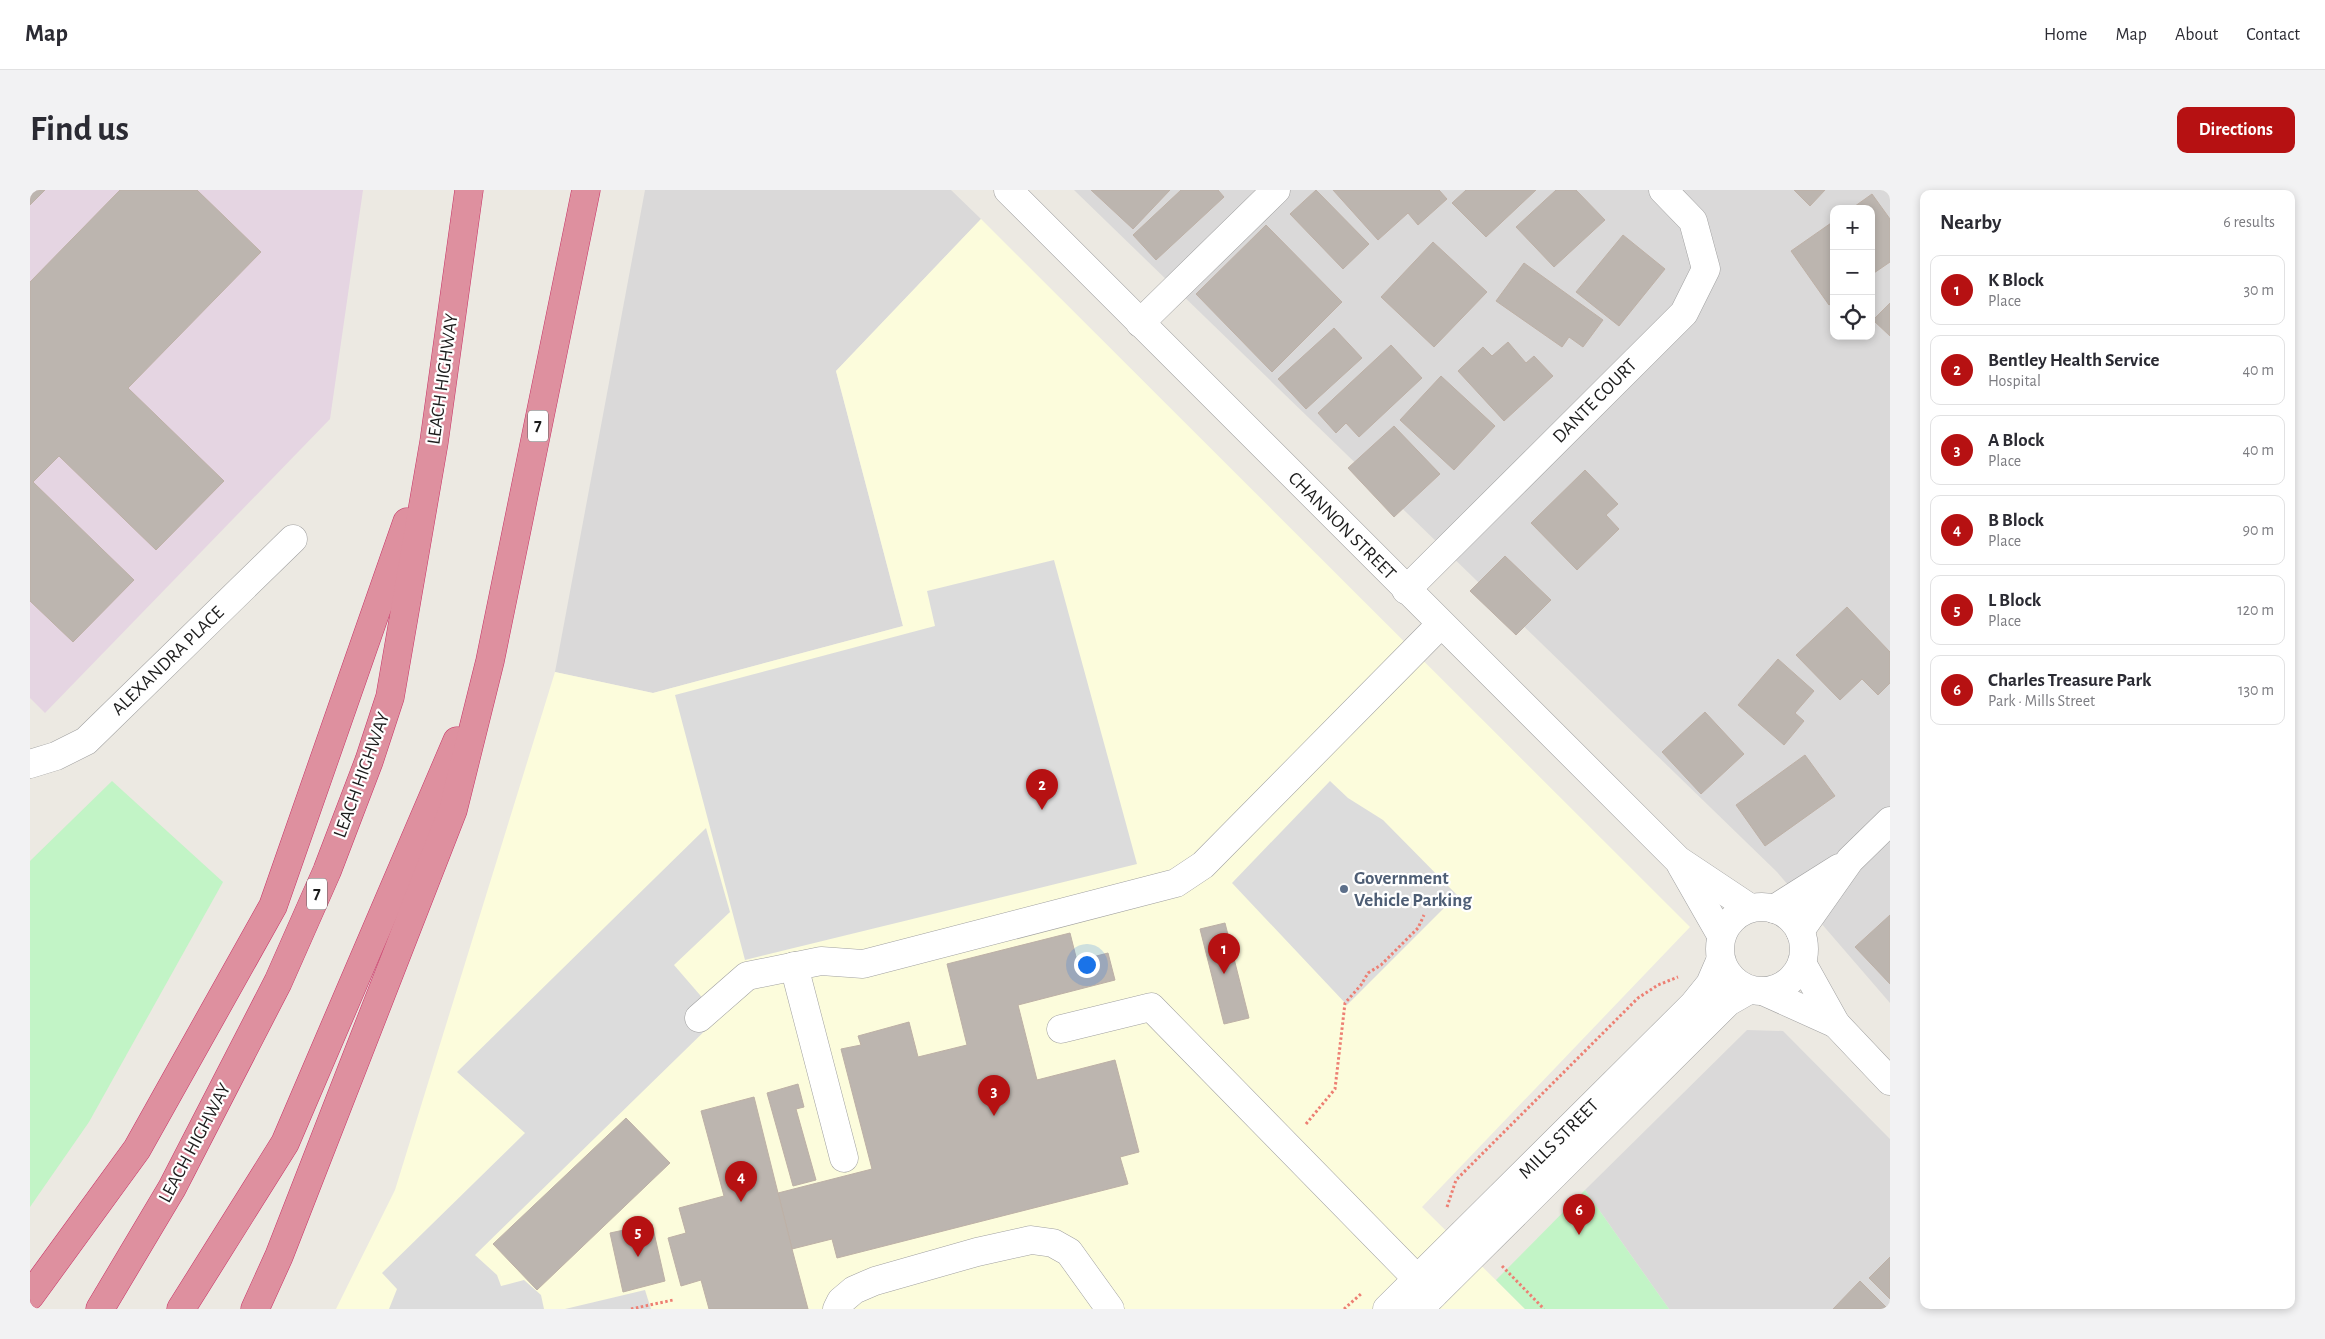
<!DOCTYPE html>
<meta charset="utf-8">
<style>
body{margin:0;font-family:"Alegreya Sans",sans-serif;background:#f2f2f3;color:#2b2b33}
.controls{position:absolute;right:15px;top:15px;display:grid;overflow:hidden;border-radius:10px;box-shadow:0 2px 8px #0003}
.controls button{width:45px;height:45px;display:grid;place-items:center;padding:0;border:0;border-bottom:1px solid #e1e1e2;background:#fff;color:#2b2b33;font:25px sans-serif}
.you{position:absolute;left:1056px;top:774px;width:18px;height:18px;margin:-12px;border:4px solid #fff;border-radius:50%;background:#1a73e8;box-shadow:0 0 0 8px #1a73e833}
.badge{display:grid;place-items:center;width:32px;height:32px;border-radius:50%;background:#b61112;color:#fff;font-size:16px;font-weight:700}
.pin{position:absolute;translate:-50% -41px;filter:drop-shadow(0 1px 2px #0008)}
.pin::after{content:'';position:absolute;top:26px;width:18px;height:15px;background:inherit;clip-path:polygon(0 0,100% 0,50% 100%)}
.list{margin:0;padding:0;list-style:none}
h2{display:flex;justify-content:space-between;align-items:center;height:65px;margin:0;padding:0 20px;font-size:21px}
h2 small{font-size:16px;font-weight:400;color:#7c7c81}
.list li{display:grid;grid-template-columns:32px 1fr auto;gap:15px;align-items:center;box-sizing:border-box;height:70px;margin:0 10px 10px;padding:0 10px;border:1px solid #e1e1e2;border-radius:10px}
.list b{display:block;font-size:19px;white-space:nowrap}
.list p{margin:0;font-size:16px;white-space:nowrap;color:#7c7c81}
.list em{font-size:16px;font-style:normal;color:#7c7c81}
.icon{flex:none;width:28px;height:28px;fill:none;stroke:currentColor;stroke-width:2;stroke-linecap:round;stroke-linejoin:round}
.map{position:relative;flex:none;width:1860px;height:1119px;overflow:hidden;border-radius:10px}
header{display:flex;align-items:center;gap:30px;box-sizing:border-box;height:70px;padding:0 25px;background:#fff;border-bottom:1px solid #e1e1e2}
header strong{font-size:24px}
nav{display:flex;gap:28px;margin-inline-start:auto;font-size:18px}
.intro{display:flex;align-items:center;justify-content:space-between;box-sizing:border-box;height:120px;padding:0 30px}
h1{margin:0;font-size:35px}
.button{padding:12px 22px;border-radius:10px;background:#b61112;color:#fff;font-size:18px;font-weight:700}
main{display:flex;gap:30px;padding:0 30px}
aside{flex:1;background:#fff;border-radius:10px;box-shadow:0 2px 8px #0003}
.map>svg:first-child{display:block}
.residential{fill:#dad9d9;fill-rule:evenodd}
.industrial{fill:#e5d5e2}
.education{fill:#fcfcdc}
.park{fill:#c2f4c6}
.parking{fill:#dcdcdc}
.building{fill:#bcb5af;stroke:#bdb0a6}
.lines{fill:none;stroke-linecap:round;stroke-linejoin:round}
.minor-casing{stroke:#a0a0a0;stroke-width:29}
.highway-casing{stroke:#c73366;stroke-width:29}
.path{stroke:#ed7f73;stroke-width:3;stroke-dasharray:2.5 2.5;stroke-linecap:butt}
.minor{stroke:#fff;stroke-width:28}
.highway{stroke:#de909f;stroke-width:28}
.service-dot{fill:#5c6f8a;stroke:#fff;stroke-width:2}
.labels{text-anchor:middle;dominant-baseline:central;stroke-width:4.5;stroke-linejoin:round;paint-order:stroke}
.shield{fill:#fff;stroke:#606060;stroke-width:1}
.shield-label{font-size:18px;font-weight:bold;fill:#1c1c1c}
.street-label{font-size:19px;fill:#1c1c1c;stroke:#fff}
.service-label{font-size:19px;font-weight:bold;fill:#4e5e75;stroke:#fff;text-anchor:start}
</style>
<header>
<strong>Map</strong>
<nav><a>Home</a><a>Map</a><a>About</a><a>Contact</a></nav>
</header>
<div class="intro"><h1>Find us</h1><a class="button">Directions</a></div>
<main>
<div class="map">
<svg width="1860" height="1119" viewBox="0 0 1860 1119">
<rect width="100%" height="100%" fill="#ece9e2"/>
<!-- residential -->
<g class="residential">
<polygon points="615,0 921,0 951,29 806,181 873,436 623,503 525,482"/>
<path d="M1044 0H1860V813L1747 682ZM1804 19H1841V146H1804Z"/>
<polygon points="1717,840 1753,841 1860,949 1860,1119 1639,1119 1555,1000"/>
</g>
<!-- industrial -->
<polygon class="industrial" points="0,0 333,0 300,229 15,523 0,508"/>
<!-- education -->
<polygon class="education" points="951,29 1660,737 1392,1017 1495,1119 306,1119 365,1000 525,482 623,503 873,436 806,181"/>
<!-- park -->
<g class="park">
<polygon points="82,591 193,692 59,932 0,1017 0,671"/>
<polygon points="1555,1000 1639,1119 1495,1119 1466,1090"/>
</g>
<!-- parking -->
<g class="parking">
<polygon points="1024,370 1107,674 715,770 645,505 905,436 897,401"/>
<polygon points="1300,591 1318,608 1353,630 1427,705 1317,815 1202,693"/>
<polygon points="676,638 700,722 644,775 689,827 445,1065 467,1085 471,1096 494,1090 511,1105 514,1119 359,1119 367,1099 352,1083 495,943 427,882"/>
<polygon points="615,1100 621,1119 535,1119"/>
</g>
<!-- building -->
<g class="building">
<polygon points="0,0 15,0 0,15"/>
<polygon points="90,0 167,0 231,62 98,198 194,291 126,360 29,266 3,292 104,390 43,452 0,411 0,92"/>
<polygon points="1061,0 1140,0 1103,39"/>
<polygon points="1151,0 1188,0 1194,7 1126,70 1103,45"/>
<polygon points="1286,0 1339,54 1313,79 1260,24"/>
<polygon points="1303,0 1409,0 1417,9 1388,35 1378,23 1348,50"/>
<polygon points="1436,0 1506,0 1456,47 1422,13"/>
<polygon points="1526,0 1546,0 1575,30 1524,77 1486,37"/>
<polygon points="1764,0 1795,0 1780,16"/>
<polygon points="1842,4 1860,29 1860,72 1841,85 1841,19 1821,19"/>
<polygon points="1804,31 1804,111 1799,115 1761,61"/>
<polygon points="1236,35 1312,112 1242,182 1166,104"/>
<polygon points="1593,45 1635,79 1589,136 1546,102"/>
<polygon points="1403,52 1457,102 1404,157 1351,107"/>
<polygon points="1494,73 1573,130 1553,157 1539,147 1532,157 1466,111"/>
<polygon points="1860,113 1860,146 1843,130"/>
<polygon points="1304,138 1332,168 1276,219 1248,189"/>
<polygon points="1478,152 1496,173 1504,166 1523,186 1474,231 1428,181 1453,157 1462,166"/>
<polygon points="1361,155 1392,188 1329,247 1316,233 1306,243 1288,223"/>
<polygon points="1411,186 1465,236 1424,280 1370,230"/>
<polygon points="1364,236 1410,284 1364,327 1318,278"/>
<polygon points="1555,280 1588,314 1576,325 1589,339 1547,380 1501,333"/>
<polygon points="1475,366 1521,410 1486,445 1440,401"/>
<polygon points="1817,417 1860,462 1860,493 1848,505 1832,489 1810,510 1766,465"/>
<polygon points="1748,469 1784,501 1765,523 1774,531 1754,555 1708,515"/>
<polygon points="1675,522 1714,564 1671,604 1632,562"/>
<polygon points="1775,565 1805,606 1735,656 1706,615"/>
<polygon points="1860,725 1860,794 1825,757"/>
<polygon points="1195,733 1219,828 1194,834 1170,739"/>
<polygon points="1040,743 1047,771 1078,763 1085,790 988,815 1007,890 1085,870 1109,962 1090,967 1098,994 807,1068 802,1049 762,1059 748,1003 842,979 811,859 831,855 828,846 879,832 888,867 937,855 917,774"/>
<polygon points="768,894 774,917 766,919 786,990 763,996 737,903"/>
<polygon points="724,907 762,1059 778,1119 679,1119 671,1090 651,1096 638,1048 656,1043 649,1018 694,1006 671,921"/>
<polygon points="596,928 640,973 507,1100 463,1054"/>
<polygon points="622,1034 635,1091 593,1102 580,1043"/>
<polygon points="1860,1067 1860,1109 1839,1088"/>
<polygon points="1830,1091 1858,1119 1803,1119"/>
</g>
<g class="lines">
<defs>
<g id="minor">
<polyline points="978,0 1648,670 1720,718"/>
<polyline points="1110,133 1246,0"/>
<polyline points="1376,400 1654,123 1676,79 1663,31 1633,0"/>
<polyline points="0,574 26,566 56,551 263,349"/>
<polyline points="1651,675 1691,745"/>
<circle cx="1732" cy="759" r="42"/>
<polyline points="1744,719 1809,678"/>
<polyline points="1770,741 1820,670 1860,631"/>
<polyline points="1772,773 1806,834 1860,891"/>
<polyline points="764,776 814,968"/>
<polyline points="1735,802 1806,834"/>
<polyline points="669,828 717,786 791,771 833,774 1146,693 1173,675 1410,435"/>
<polyline points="1031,839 1121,817 1403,1105"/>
<polyline points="807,1119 811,1111 824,1100 845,1091 947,1062 1001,1050 1023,1053 1039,1062 1080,1119"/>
<polyline points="1357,1119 1663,815 1680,794 1690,771"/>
<polyline points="1389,1119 1698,812 1719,800"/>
</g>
<g id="highway">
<polyline points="0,1106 107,959 243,716 377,332"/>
<polyline points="70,1119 142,998 248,792 297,681 339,571 360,507 404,252 439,0"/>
<polyline points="151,1119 255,953 427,551"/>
<polyline points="225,1119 249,1066 423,620 460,471 556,0"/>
</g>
</defs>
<!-- minor casing -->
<use href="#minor" class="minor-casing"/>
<!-- highway casing -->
<use href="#highway" class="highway-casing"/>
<!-- path -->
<g class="path">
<polyline points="1276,934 1305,899 1315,813 1331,795 1338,783 1351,775 1388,738 1394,725"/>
<polyline points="1417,1017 1426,990 1608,808 1628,795 1648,787"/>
<polyline points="1472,1076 1514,1119"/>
<polyline points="601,1119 643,1110"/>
<polyline points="1314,1119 1332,1103"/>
</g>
<!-- minor -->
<use href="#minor" class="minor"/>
<!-- highway -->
<use href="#highway" class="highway"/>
</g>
<!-- markers -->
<circle class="service-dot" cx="1314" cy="699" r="5"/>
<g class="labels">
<!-- shield labels -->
<g class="shield">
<rect x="498" y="220.5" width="20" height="31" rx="4"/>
<rect x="277" y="688.5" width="20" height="31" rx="4"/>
</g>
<g class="shield-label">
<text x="508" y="236">7</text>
<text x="287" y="704">7</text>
</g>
<!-- street labels -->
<g class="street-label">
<text transform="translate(413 189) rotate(-82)">LEACH HIGHWAY</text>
<text transform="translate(1565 211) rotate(-45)">DANTE COURT</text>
<text transform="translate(1312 336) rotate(45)">CHANNON STREET</text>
<text transform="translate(138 471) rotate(-44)">ALEXANDRA PLACE</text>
<text transform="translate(332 585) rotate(-70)">LEACH HIGHWAY</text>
<text transform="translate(1529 949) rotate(-45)">MILLS STREET</text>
<text transform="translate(165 953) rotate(-62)">LEACH HIGHWAY</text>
</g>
<!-- service labels -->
<g class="service-label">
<text x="1324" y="688">Government<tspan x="1324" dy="22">Vehicle Parking</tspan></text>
</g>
</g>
</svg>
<div class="controls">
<button>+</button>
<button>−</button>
<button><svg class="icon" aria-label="locate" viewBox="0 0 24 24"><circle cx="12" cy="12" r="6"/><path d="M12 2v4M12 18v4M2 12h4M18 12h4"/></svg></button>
</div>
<div class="you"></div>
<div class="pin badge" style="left:1194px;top:784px">1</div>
<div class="pin badge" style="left:1012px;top:620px">2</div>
<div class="pin badge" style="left:964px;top:926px">3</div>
<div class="pin badge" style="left:711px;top:1012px">4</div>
<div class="pin badge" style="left:608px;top:1067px">5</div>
<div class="pin badge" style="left:1549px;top:1045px">6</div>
</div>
<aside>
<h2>Nearby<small>6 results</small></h2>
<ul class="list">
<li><span class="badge">1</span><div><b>K Block</b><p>Place</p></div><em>30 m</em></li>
<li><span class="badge">2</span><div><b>Bentley Health Service</b><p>Hospital</p></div><em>40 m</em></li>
<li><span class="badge">3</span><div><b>A Block</b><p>Place</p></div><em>40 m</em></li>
<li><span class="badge">4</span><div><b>B Block</b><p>Place</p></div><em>90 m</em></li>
<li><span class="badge">5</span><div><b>L Block</b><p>Place</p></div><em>120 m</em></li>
<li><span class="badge">6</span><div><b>Charles Treasure Park</b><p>Park · Mills Street</p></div><em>130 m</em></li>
</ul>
</aside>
</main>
